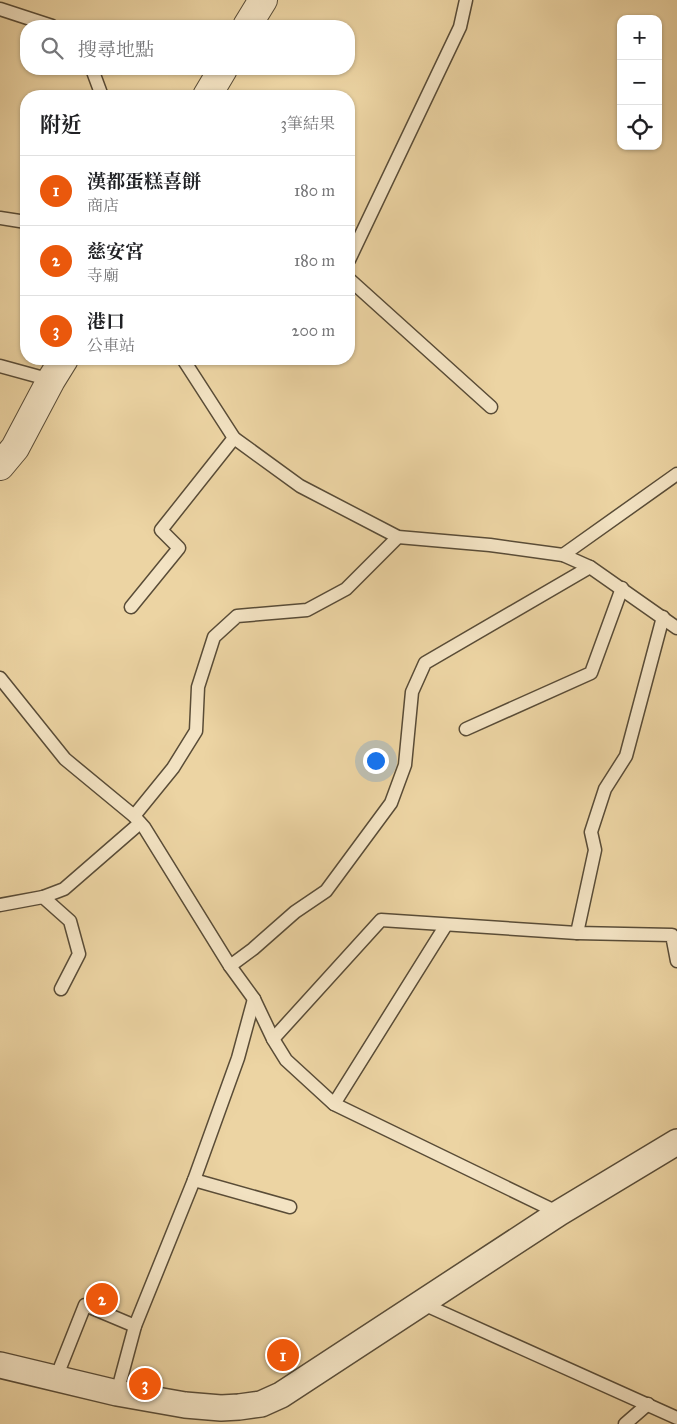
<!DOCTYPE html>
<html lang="zh-TW">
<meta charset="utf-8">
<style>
body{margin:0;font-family:"IM FELL Great Primer","Noto Serif TC",serif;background:#f2f2f2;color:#202124}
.controls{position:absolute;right:15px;top:15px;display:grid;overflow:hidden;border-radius:10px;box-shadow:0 1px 4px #0004}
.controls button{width:45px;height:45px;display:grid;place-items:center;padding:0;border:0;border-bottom:1px solid #e0e0e0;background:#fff;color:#202124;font:25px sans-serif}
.you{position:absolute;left:375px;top:760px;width:18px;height:18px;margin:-12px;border:4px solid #fff;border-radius:50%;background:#1a73e8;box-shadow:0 0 0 8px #1a73e833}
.badge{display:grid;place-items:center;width:32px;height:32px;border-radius:50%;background:#ea580c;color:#fff;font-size:16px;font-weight:700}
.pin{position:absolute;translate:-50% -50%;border:2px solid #fff;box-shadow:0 1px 5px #0006}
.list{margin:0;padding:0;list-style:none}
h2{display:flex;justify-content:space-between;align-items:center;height:65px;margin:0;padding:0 20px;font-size:21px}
h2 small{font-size:16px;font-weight:400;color:#757577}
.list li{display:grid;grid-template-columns:32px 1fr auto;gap:15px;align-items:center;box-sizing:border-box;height:70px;padding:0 20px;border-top:1px solid #e0e0e0}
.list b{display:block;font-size:19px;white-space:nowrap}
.list p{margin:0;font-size:16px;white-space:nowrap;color:#757577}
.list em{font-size:16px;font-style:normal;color:#757577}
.icon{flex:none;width:28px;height:28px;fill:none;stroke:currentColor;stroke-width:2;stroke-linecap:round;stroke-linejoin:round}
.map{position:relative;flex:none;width:677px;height:1424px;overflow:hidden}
.search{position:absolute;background:#fff;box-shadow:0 1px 4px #0004;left:20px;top:20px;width:335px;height:55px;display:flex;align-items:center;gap:12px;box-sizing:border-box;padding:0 18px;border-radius:20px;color:#757577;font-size:19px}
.panel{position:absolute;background:#fff;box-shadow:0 1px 4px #0004;left:20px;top:90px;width:335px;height:275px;border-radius:20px}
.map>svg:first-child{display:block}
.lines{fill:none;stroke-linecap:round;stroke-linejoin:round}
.service-casing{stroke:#594c37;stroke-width:15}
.minor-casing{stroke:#594c37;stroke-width:28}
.tertiary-casing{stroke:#594c37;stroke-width:30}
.service{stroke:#f3e3c3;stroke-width:12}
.minor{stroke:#f3e3c3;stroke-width:25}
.tertiary{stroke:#f3e3c3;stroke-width:28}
</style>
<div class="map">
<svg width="677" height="1424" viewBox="0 0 677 1424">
<rect width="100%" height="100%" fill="#ecd4a3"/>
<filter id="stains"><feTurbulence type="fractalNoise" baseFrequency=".004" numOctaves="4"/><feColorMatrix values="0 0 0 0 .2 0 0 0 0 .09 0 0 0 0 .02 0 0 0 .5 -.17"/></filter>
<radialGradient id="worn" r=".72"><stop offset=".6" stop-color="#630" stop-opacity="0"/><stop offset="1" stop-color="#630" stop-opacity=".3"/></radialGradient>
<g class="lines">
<defs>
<g id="service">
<polyline points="0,9 52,26"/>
<polyline points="92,69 102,96"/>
<polyline points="0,218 26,222"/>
<polyline points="349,260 460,27 466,0"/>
<polyline points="349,279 491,407"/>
<polyline points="183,359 234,438 300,486 398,537 490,545 563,555 590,567 677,628"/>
<polyline points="0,366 51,380"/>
<polyline points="563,555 677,474"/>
<polyline points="131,607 179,548 161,530 234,438"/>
<polyline points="0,678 65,759 134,816 144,827 230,966 254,999 273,1039 286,1060 334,1104 559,1213"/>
<polyline points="466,729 591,673 622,588"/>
<polyline points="134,816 173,768 196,731 198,687 214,637 237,616 307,610 346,589 398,537"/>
<polyline points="43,897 64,889 140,823"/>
<polyline points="0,905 43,897 70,921 79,954 61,989"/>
<polyline points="577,933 595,850 591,832 605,789 626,756 663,617"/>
<polyline points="230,966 253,949 295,912 326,891 391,803 405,765 412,692 425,663 590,567"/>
<polyline points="273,1039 381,920 577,933 672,935 677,961"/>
<polyline points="334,1104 446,925"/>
<polyline points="194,1180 290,1207"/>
<polyline points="421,1303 677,1418"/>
<polyline points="56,1378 85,1305 135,1326"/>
<polyline points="117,1393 135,1326 194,1180 238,1058 254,999"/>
<polyline points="625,1424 648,1404"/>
</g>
<polyline id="minor" points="0,1365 117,1393 185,1405 221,1408 239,1407 261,1404 281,1395 559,1213 677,1142"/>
<g id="tertiary">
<polyline points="247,26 263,0"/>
<polyline points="207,96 223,69"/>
<polyline points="0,466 15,448 51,380 64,359"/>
</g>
</defs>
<!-- service casing -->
<use href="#service" class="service-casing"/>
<!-- minor casing -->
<use href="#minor" class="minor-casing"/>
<!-- tertiary casing -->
<use href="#tertiary" class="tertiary-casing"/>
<!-- service -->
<use href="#service" class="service"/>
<!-- minor -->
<use href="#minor" class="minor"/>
<!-- tertiary -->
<use href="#tertiary" class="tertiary"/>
</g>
<rect width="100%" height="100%" filter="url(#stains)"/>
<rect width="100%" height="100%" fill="url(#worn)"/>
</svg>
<div class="controls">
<button>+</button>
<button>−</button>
<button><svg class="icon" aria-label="locate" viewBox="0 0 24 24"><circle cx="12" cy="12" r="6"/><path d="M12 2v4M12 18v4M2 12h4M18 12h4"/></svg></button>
</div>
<div class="you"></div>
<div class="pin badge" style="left:283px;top:1355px">1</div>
<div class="pin badge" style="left:102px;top:1299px">2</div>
<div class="pin badge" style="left:145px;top:1384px">3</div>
<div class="search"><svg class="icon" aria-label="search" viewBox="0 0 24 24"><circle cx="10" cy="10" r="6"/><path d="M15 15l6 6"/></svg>搜尋地點</div>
<section class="panel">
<h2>附近<small>3筆結果</small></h2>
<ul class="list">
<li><span class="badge">1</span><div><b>漢都蛋糕喜餅</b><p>商店</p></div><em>180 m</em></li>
<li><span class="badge">2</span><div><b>慈安宮</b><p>寺廟</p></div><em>180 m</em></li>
<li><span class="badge">3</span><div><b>港口</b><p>公車站</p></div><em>200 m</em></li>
</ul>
</section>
</div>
